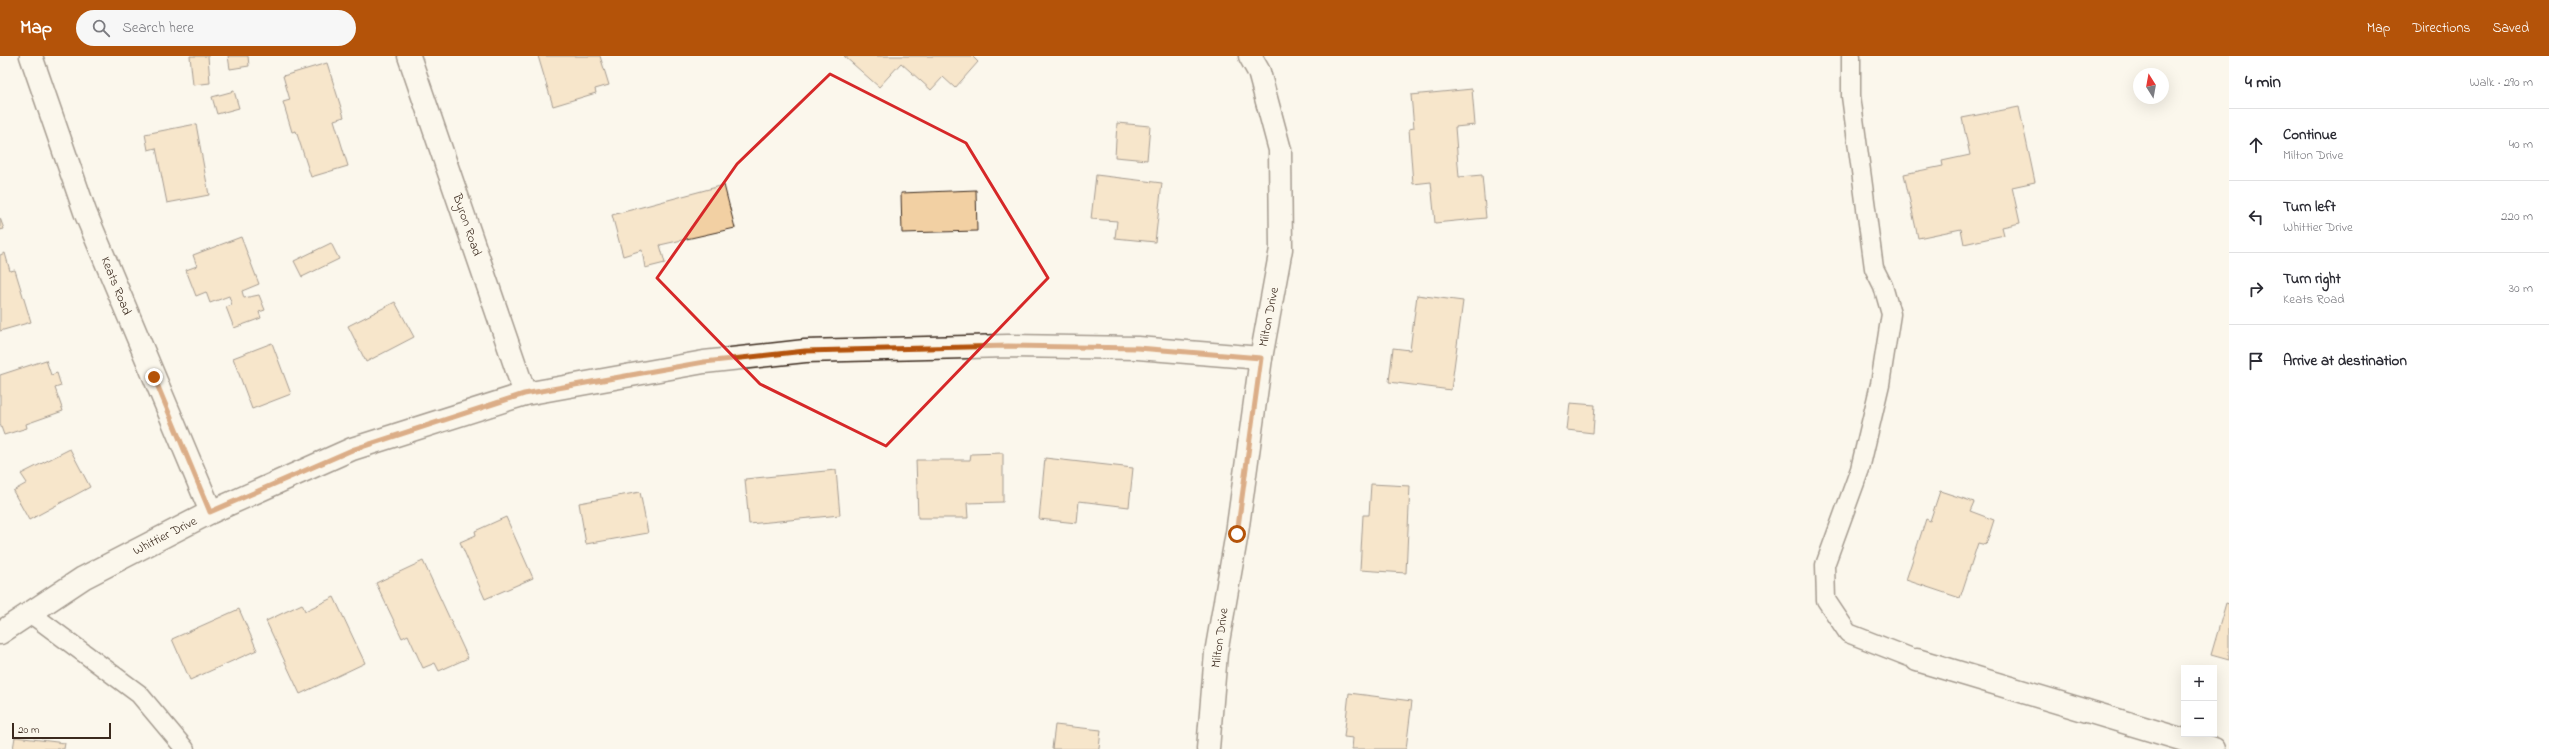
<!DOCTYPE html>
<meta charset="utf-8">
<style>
body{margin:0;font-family:"Indie Flower",sans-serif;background:#f7f7f7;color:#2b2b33}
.controls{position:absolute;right:12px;bottom:12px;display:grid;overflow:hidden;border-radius:0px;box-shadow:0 4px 16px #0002}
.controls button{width:36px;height:36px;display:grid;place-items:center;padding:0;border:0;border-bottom:1px solid #e1e1e2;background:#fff;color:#2b2b33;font:20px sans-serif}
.compass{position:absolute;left:2133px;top:12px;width:36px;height:36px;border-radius:50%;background:#fff;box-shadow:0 4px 16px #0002;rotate:349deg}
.scale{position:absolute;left:12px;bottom:10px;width:99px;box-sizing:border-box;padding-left:4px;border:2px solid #3b2a1e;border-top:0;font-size:11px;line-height:14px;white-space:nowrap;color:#3b2a1e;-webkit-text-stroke:3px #fbf7ec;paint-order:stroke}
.stop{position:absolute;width:12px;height:12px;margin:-9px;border:3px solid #b45309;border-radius:50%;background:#fff}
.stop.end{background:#b45309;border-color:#fff;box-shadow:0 1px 4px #0008}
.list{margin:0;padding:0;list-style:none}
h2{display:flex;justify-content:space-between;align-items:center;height:52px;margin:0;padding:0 16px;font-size:17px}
h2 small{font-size:13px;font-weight:400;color:#7c7c81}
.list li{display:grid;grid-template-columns:26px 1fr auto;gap:12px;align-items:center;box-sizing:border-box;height:72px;padding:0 16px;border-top:1px solid #e1e1e2}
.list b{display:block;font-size:15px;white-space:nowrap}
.list p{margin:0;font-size:13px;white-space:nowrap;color:#7c7c81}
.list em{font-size:13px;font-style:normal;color:#7c7c81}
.icon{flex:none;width:22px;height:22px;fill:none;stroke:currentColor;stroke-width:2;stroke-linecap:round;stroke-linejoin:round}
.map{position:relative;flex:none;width:2229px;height:693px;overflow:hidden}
header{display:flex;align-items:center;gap:24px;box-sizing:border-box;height:56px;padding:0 20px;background:#b45309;color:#fff}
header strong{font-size:19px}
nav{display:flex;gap:22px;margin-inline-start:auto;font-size:14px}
.search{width:280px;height:36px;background:#f7f7f7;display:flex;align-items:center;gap:10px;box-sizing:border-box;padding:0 14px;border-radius:22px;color:#7c7c81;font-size:15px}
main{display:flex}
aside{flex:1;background:#fff}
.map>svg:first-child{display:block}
.building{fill:#f2d0a3;stroke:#3b2a1e}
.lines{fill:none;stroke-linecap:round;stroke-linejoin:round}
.service-casing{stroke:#3b2a1e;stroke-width:21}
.minor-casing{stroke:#3b2a1e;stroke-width:25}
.service{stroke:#fbf7ec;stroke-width:18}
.minor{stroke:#fbf7ec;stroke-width:22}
.route{stroke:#b45309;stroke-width:5}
.marked{fill:none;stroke:#d62828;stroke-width:3;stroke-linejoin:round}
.labels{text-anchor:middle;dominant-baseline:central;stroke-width:3;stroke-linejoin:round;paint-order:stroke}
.street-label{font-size:13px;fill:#3b2a1e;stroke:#fbf7ec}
</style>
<header>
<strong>Map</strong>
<div class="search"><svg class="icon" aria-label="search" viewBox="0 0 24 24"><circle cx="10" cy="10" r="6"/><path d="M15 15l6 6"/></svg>Search here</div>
<nav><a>Map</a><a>Directions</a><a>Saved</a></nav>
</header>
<main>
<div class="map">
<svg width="2229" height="693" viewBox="0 0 2229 693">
<rect width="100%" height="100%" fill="#fbf7ec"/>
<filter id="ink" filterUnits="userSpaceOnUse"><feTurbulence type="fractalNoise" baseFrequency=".025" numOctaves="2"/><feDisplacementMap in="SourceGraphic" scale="8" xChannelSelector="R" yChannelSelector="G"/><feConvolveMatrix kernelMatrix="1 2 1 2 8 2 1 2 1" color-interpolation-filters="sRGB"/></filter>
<g filter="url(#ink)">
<!-- building -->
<g class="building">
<polygon points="190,0 208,0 210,27 193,29"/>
<polygon points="228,0 248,0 249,10 230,13"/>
<polygon points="538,0 600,0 609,29 595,33 596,37 553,50"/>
<polygon points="844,0 972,0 978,6 955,32 943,21 931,34 901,7 879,31"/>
<polygon points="327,7 344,61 334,64 348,110 311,121 296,75 292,76 283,46 290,44 283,20"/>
<polygon points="1472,33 1475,69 1455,71 1459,121 1482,119 1486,162 1435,167 1431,126 1413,128 1409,73 1414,72 1411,39"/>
<polygon points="234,35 239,52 217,58 212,41"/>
<polygon points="2019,51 2035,126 2012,131 2020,167 2002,171 2004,179 1964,188 1961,173 1918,182 1904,118 1943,110 1942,105 1970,99 1962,62"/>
<polygon points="1117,67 1150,70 1147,104 1115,101"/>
<polygon points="196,68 209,139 167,147 156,92 148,94 145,78"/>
<polygon points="1096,119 1162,127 1155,186 1115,182 1117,165 1091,163"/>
<polygon points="724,129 735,172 660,189 665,207 645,212 642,194 623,200 612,159"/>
<polygon points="976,134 977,175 902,177 901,137"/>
<polygon points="0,162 4,173 0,174"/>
<polygon points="241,181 259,228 242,235 244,242 259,239 265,254 259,256 261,262 234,272 226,251 232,249 229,240 210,247 206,236 196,240 186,214 197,210 193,199"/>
<polygon points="331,187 339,203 302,221 294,205"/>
<polygon points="5,197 10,215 15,214 31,266 0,275 0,199"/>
<polygon points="1417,239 1463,245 1451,334 1389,326 1393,292 1410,294"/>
<polygon points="395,246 414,281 366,306 348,270"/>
<polygon points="272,287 291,338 252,353 233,302"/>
<polygon points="46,304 51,319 57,317 61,330 55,332 63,355 26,368 27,372 4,379 0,368 0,319"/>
<polygon points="1570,347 1595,349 1593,377 1567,374"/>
<polygon points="70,393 90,431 29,464 13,435 27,427 21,418"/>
<polygon points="1003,397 1003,446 967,447 968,462 918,462 916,404 970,404 971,398"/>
<polygon points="1045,402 1133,412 1129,451 1079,445 1077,467 1039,463"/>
<polygon points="836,414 840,459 749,468 745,423"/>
<polygon points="1371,428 1410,430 1406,517 1360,514 1363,459 1369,459"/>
<polygon points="1940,435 1974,446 1970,455 1994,464 1986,489 1978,487 1960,542 1906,524 1926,463 1930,465"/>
<polygon points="640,436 648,477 586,488 579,447"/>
<polygon points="506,461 533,522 485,543 460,486 476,479 475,475"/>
<polygon points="423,505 468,602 439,615 435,607 423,612 408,579 402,582 376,527"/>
<polygon points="334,541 365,607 300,638 266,565 302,548 305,555"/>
<polygon points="2226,547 2229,548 2229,604 2211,599"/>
<polygon points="239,553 257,594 190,624 172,583"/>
<polygon points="1349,637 1412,645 1406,693 1352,693 1353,682 1344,681"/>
<polygon points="1055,669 1101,674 1099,693 1052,693"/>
<polygon points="15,681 65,687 64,693 13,693"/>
</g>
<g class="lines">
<defs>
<g id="service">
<polyline points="1851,0 1851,40 1874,212 1883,230 1891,258 1880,328 1860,413 1825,509 1826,544 1848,577 1917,604"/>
<polyline points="30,557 139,638 185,693"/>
</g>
<g id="minor">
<polyline points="31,0 85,156 211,456"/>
<polyline points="409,0 525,338"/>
<polyline points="0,577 83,522 211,456 352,393 525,338 704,306 805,295 1008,290 1138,292 1261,302"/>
<polyline points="1917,604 2214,693"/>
<polyline points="1208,693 1216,597 1237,477 1261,302 1281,193 1280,94 1259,16 1250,0"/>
</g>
</defs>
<!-- service casing -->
<use href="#service" class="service-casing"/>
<!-- minor casing -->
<use href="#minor" class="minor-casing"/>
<!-- service -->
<use href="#service" class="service"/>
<!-- minor -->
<use href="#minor" class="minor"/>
</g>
</g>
<g class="lines" filter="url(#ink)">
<!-- route -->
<polyline class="route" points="154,321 210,456 352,394 524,338 704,306 805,295 1008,290 1138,292 1261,302 1237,478"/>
</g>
<!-- marked area -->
<path d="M0 0H2229V693H0ZM830 18 966 87 1048 222 886 390 760 328 657 222 737 108Z" fill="#fbf7ec" fill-opacity=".55" fill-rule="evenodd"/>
<path class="marked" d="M830 18 966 87 1048 222 886 390 760 328 657 222 737 108Z"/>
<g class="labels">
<!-- street labels -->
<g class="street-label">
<text transform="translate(467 169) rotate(71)">Byron Road</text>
<text transform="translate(116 230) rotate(68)">Keats Road</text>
<text transform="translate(1269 261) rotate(-79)">Milton Drive</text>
<text transform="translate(165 480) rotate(-27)">Whittier Drive</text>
<text transform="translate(1220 582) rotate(-82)">Milton Drive</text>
</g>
</g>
</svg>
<div class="controls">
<button>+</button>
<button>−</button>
</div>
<svg class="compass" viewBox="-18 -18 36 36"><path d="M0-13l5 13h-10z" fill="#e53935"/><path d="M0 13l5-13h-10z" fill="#7c7c81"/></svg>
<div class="scale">20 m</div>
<div class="stop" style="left:1237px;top:478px"></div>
<div class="stop end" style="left:154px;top:321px"></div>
</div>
<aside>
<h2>4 min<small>Walk · 290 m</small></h2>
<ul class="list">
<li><svg class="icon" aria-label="ahead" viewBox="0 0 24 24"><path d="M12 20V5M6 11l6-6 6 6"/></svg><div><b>Continue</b><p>Milton Drive</p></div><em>40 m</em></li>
<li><svg class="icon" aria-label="left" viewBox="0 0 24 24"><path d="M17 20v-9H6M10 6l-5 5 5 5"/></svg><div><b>Turn left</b><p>Whittier Drive</p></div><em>220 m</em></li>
<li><svg class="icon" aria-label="right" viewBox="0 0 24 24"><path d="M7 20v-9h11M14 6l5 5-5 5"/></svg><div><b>Turn right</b><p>Keats Road</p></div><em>30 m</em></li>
<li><svg class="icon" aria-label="arrive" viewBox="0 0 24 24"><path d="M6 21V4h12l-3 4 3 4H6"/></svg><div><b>Arrive at destination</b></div></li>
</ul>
</aside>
</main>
